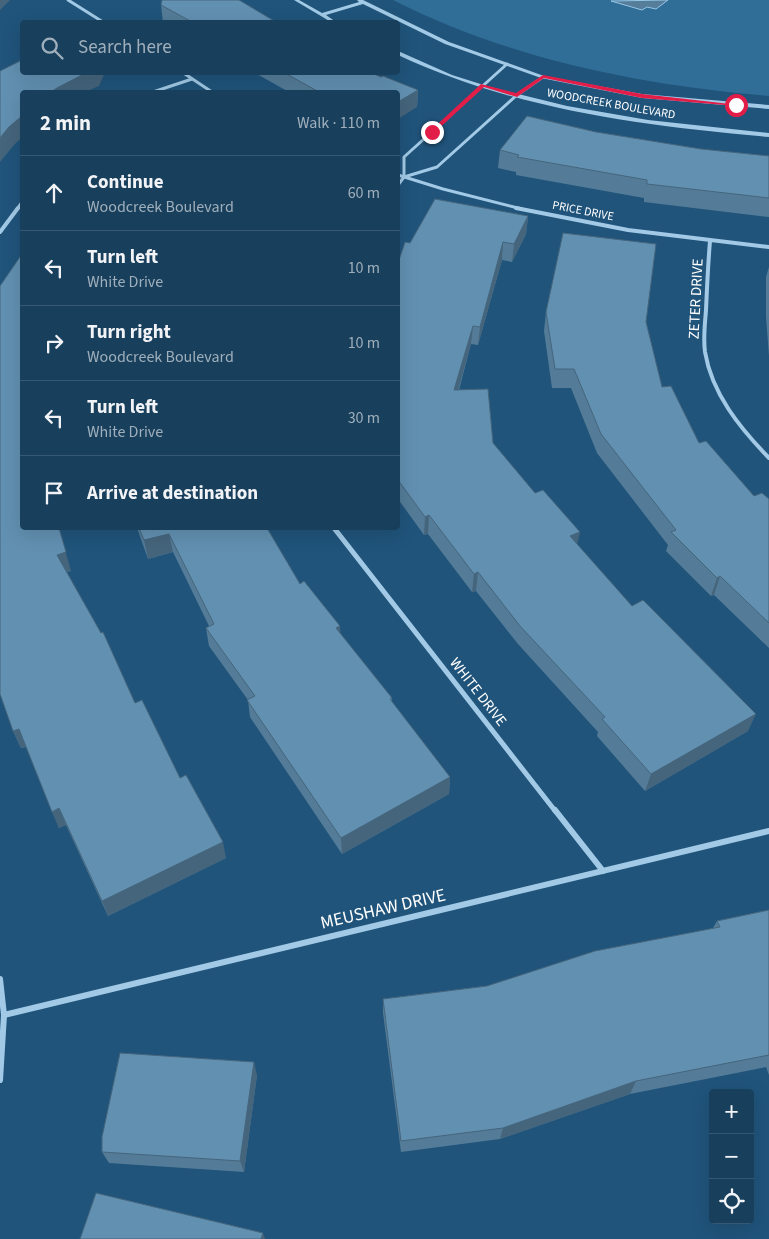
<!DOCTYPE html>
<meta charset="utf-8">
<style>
body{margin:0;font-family:"Source Sans 3",sans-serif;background:#214662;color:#f1f3f6}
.controls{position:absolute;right:15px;bottom:15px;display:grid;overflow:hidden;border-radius:5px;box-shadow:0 5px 20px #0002}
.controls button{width:45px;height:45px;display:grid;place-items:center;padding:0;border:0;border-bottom:1px solid #365872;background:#183f5c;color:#f1f3f6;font:25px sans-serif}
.stop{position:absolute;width:15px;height:15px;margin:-11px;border:4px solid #e11d48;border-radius:50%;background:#fff}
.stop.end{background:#e11d48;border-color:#fff;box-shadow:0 1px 5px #0008}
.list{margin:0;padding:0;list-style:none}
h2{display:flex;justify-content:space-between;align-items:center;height:65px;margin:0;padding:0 20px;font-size:21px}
h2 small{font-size:16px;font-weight:400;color:#9fafbb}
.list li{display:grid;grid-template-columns:32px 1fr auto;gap:15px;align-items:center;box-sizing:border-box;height:75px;padding:0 20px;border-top:1px solid #365872}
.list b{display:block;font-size:19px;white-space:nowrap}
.list p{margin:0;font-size:16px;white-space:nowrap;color:#9fafbb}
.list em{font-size:16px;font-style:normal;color:#9fafbb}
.icon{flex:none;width:28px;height:28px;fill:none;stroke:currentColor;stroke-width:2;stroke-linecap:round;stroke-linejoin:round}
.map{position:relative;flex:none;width:769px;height:1239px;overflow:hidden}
.search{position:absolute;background:#183f5c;box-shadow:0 5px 20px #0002;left:20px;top:20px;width:380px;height:55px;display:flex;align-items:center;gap:12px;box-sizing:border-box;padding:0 18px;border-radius:5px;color:#9fafbb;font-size:19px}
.panel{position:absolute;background:#183f5c;box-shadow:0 5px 20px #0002;left:20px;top:90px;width:380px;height:440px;border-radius:5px}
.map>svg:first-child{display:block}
.green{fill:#306d97}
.water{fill:#567d99;stroke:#96c7e7}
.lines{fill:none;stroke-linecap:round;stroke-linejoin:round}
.minor-far3{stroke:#a2cae6;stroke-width:3}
.minor-far2{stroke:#a2cae6;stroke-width:4}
.minor-far1{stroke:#a2cae6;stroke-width:5}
.minor{stroke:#a2cae6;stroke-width:6}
.tertiary{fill:#a2cae6;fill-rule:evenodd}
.wall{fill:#547c98}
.shaded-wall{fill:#45657c}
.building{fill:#6290b1;stroke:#45657c}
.route{fill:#e11d48}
.labels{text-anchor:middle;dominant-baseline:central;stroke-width:4.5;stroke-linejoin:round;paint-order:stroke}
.far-street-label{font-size:12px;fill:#fff;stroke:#20547b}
.street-label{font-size:15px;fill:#fff;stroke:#20547b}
.near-street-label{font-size:18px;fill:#fff;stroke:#20547b}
</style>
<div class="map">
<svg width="769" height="1239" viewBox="0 0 769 1239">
<rect width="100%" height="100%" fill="#20547b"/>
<!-- green -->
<path class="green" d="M393 0H769V96C640 85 509 59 393 0Z"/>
<!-- water -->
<polygon class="water" points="668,0 656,9 647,7 642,10 611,1"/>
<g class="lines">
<!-- minor-far3 -->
<g class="minor-far3">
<polyline points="68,0 103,22"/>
<polyline points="182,72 212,92"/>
<polyline points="153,92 192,79"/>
<polyline points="398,175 443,189 522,209"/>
<polyline points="404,177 404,157 507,64"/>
<polyline points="398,185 404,177 437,167 517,95 543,77"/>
<polyline points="17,209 22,202"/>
</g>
<!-- minor-far2 -->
<g class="minor-far2">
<polyline points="516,208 628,230 769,247"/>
<polyline points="0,232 18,208"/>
<path d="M710 241C708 264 707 287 706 310 705 324 703 338 705 352 712 394 740 428 769 458"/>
</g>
<!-- minor-far1 -->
<polyline class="minor-far1" points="334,528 556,812"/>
<!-- minor -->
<g class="minor">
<polyline points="555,810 603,871"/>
<polyline points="0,979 4,1015 0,1080"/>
<polyline points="4,1015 769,831"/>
</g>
<!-- tertiary -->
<g class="tertiary">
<polygon points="294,0 299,0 322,13 359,2 357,0 363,0 449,42 544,76 642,94 769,105 769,109 642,98 541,78 445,44 363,4 326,15 336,22 331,22"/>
<path d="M398 51 452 75 490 87 567 106 648 120 769 133V137C642 126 513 109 398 55Z"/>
</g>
</g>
<!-- wall -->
<g class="wall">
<polygon points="161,5 276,22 163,22"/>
<polygon points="253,72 369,72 381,77 418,90 417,107 398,92 289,92"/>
<polygon points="596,132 701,149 769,156 769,217 644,202 644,198 516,175 516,172 498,168 500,150"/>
<polygon points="528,216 526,234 512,262 502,260 478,345 471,344 459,390 493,443 577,545 632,606 748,731 645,791 597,736 598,732 518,644 476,591 472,592 428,534 424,535 398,499 398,263 410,243"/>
<polygon points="769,267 769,356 766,317 766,277"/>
<polygon points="546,312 646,322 662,387 699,443 754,496 769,499 769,648 714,595 711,596 666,551 668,545 597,453 571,388 552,388 544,331"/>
<polygon points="22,528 71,571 67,572 135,703 226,858 108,916 66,825 59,828 26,747 21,748 13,731"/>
<polygon points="137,528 267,528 300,584 392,698 392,702 450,777 449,794 342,854 250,717 248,700 209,646 206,628 209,626 173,552 148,559"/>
<polygon points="769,910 769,1075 766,1067 630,1094 500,1139 401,1152 383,1013 383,999 487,986 713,928 717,921"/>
<polygon points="257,1075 244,1172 109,1163 102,1152"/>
</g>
<!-- shaded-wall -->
<g class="shaded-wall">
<polygon points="0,0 10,0 0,10"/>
<polygon points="88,72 105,72 99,86 85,92 51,92 57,88"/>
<polygon points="418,90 417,107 398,119 398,102"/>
<polygon points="22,116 22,137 14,145 0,162 0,138 9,127"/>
<polygon points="528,216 526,234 512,262 514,244"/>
<polygon points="503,242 502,260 478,345 480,327"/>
<polygon points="473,326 471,344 453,408 454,390"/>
<polygon points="429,515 428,534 424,535 425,517"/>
<polygon points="59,528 71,571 63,573 57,555"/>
<polygon points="580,532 576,550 570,536"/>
<polygon points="169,534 173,552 148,559 144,540"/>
<polygon points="478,572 476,591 472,592 474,574"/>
<polygon points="720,576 714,595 711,596 717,578"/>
<polygon points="340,626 341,644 336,628"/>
<polygon points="756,714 748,731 645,791 651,774"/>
<polygon points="19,729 26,746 21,748 13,731"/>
<polygon points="450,777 449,794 342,854 341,838"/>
<polygon points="59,808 66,825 59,828 52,812"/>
<polygon points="223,842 226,858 108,916 102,901"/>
<polygon points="254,1062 257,1075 244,1172 240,1161"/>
<polygon points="636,1081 630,1094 500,1139 503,1128"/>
<polygon points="263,1233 265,1239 261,1239"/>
</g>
<!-- building -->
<g class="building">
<polygon points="162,0 239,0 276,22 192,22 161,5"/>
<polygon points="22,60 22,72 88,72 57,88 51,92 22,92 22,116 9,127 0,138 0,71"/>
<polygon points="283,72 369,72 381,77 383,76 418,90 398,102 398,92 319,92"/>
<polygon points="527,116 596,132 701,149 769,156 769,198 647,184 647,180 517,157 519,155 500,150"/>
<polygon points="435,199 528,216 514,244 503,242 480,327 473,326 454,390 488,389 493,443 535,493 543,490 580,532 570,536 632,606 643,600 756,714 651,774 602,719 605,717 520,626 478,572 474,574 429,515 425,517 398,480 398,263 405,242 410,243"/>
<polygon points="563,233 656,244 646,322 662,387 671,386 699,443 706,441 754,496 762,493 769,499 769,623 720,576 717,578 671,532 676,530 601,434 574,369 555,369 546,312"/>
<polygon points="22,254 22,528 59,528 66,552 57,555 101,633 103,632 135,703 142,700 180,778 186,775 223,842 102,901 59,808 52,812 19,729 13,731 0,694 0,286"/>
<polygon points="139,528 267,528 300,584 304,581 340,626 336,628 392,698 390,699 450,777 341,838 247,700 255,696 206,628 214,624 169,534 144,540"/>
<polygon points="769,910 769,1055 636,1081 503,1128 401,1141 383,999 487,986 595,951 720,927 717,921"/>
<polygon points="120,1053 254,1062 240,1161 102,1152 102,1137"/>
<polygon points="96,1193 263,1233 261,1239 80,1239"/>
</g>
<!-- route -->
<polygon class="route" points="543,75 642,94 739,105 736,106 642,98 544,78 517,97 484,87 434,133 429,132 481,84 516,93"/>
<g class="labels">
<!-- far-street labels -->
<g class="far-street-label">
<text transform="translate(611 104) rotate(10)">WOODCREEK BOULEVARD</text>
<text transform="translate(583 211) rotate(11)">PRICE DRIVE</text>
</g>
<!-- street labels -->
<g class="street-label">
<text transform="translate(696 299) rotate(-87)">ZETER DRIVE</text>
<text transform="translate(478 692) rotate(52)">WHITE DRIVE</text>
</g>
<!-- near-street labels -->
<g class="near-street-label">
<text transform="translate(383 909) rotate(-13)">MEUSHAW DRIVE</text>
</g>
</g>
</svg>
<div class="controls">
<button>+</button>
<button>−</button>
<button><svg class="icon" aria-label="locate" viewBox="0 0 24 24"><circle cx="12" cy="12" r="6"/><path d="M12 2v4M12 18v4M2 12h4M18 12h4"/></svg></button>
</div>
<div class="stop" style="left:736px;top:105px"></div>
<div class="stop end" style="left:432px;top:132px"></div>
<div class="search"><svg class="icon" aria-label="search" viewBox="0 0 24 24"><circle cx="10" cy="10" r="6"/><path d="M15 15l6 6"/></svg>Search here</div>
<section class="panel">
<h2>2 min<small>Walk · 110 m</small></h2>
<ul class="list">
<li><svg class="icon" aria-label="ahead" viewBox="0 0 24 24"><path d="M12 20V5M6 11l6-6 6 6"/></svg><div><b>Continue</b><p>Woodcreek Boulevard</p></div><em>60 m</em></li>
<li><svg class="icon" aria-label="left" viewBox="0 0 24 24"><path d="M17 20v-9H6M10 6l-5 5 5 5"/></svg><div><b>Turn left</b><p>White Drive</p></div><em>10 m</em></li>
<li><svg class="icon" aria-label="right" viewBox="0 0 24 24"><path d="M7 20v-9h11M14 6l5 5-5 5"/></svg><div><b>Turn right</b><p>Woodcreek Boulevard</p></div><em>10 m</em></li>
<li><svg class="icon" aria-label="left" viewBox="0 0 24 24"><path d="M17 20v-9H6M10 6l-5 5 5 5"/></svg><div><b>Turn left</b><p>White Drive</p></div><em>30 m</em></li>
<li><svg class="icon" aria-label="arrive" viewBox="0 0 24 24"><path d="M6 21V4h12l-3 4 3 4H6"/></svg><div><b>Arrive at destination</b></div></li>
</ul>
</section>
</div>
